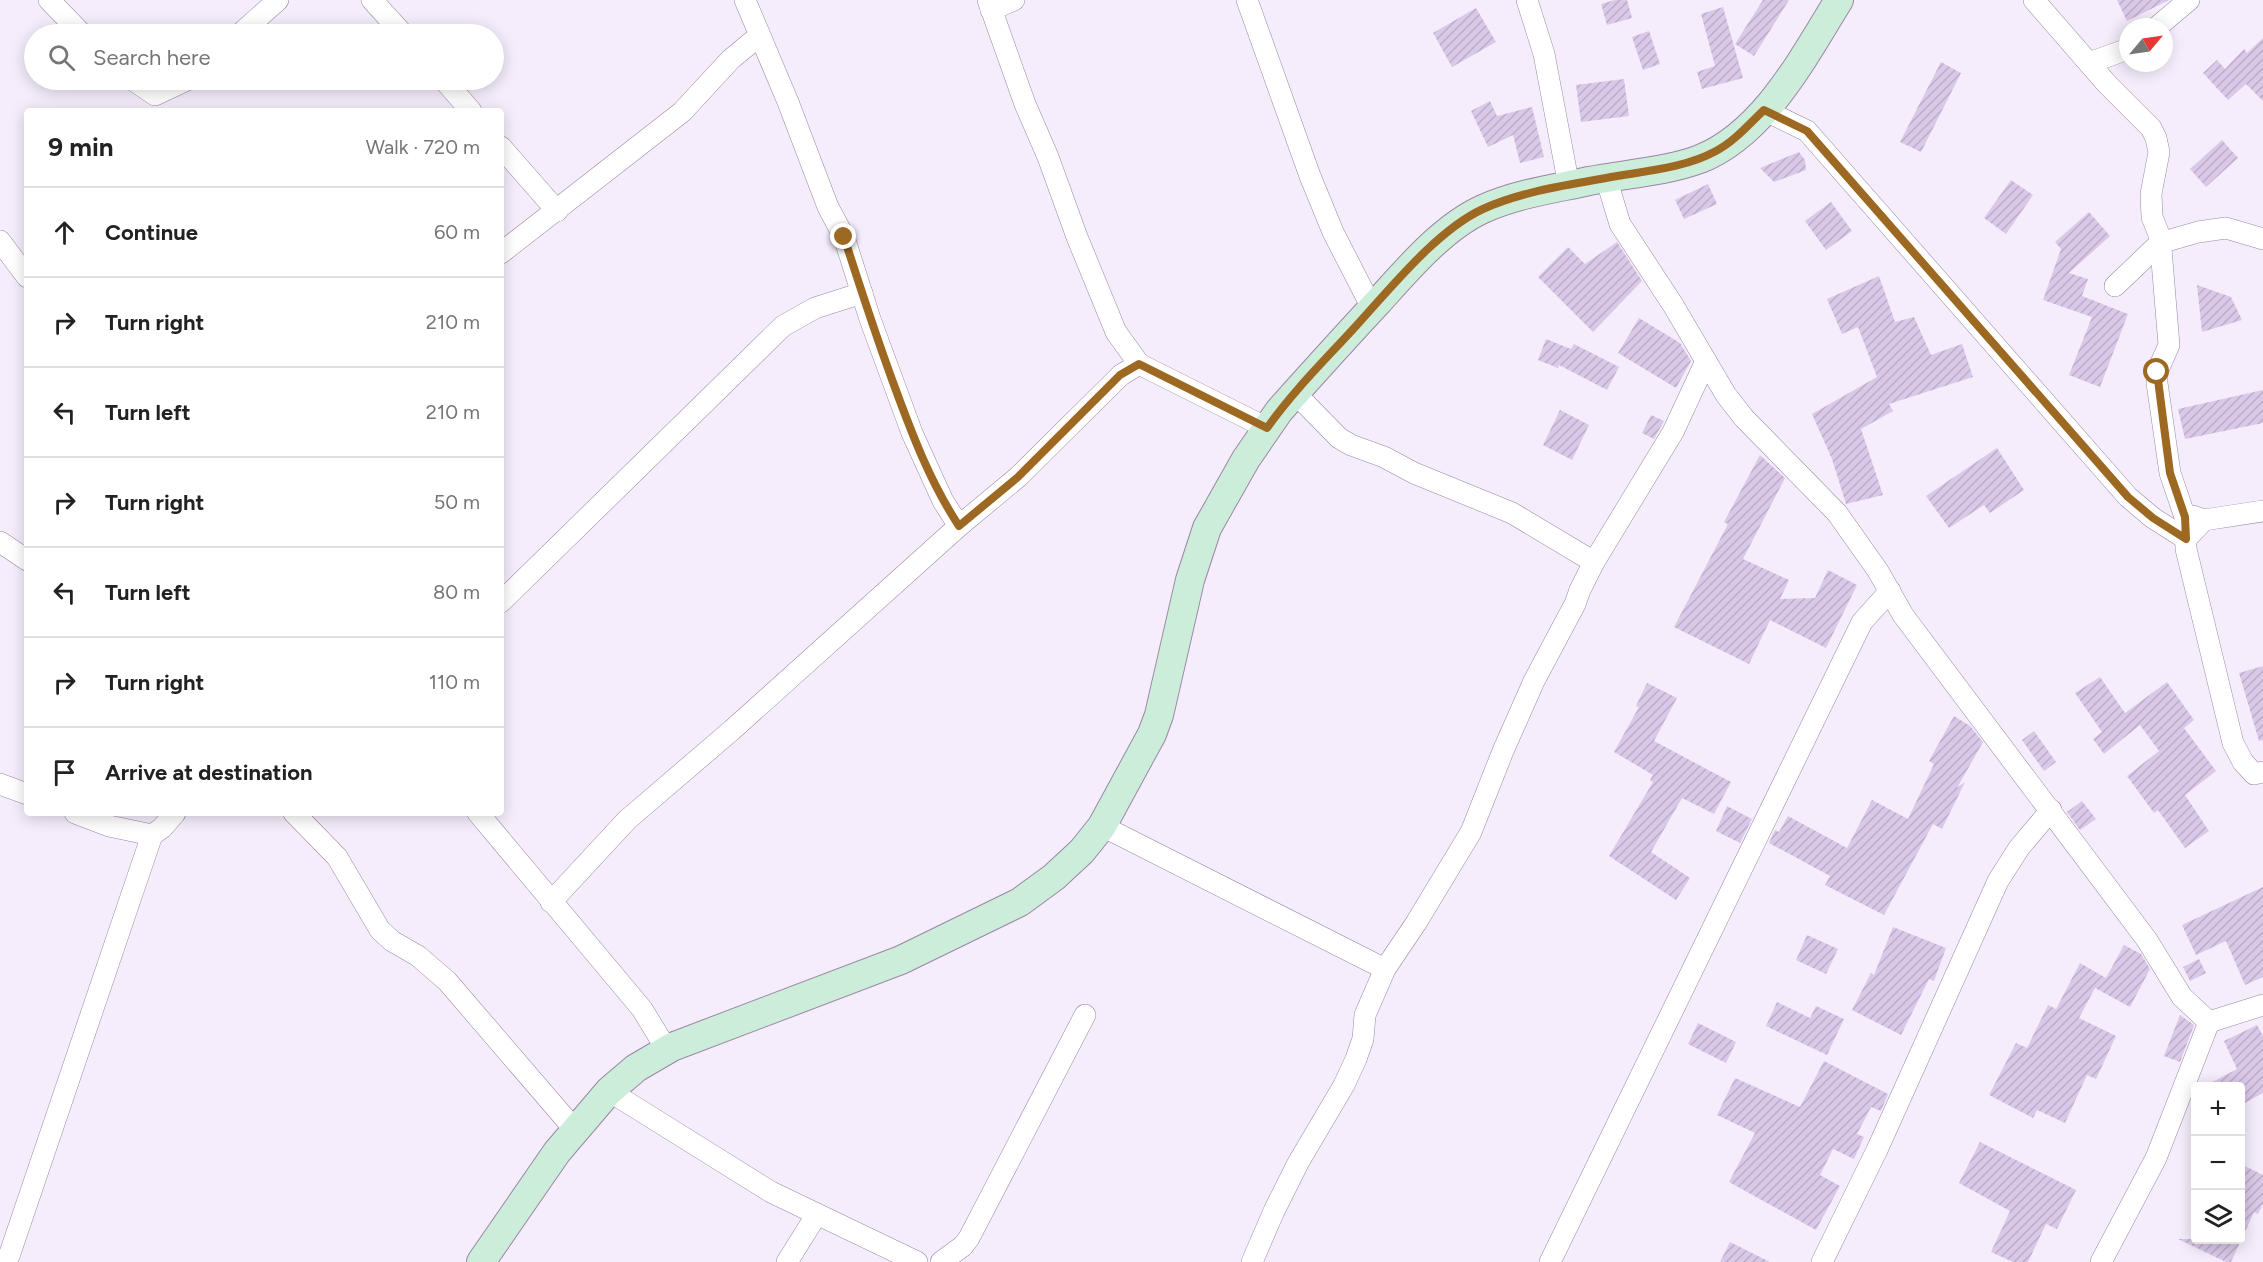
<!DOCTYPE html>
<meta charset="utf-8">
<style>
body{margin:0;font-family:Figtree,sans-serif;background:#f6f6f6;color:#222}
.controls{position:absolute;right:18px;bottom:18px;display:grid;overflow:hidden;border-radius:6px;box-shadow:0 3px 15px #0003}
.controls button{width:54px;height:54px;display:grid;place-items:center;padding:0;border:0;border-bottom:2px solid #e0e0e0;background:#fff;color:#222;font:30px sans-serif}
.compass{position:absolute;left:2119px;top:18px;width:54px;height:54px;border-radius:50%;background:#fff;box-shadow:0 3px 15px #0003;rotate:61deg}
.stop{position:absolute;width:18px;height:18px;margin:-14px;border:4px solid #9d6821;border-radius:50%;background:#fff}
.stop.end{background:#9d6821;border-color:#fff;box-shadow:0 2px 6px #0008}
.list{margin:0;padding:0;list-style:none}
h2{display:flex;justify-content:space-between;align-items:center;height:78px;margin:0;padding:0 24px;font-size:26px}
h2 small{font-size:20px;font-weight:400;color:#767676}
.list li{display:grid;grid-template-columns:39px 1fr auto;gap:18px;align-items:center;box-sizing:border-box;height:90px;padding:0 24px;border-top:2px solid #e0e0e0}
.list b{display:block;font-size:22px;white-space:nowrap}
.list em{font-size:20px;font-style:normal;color:#767676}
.icon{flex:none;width:33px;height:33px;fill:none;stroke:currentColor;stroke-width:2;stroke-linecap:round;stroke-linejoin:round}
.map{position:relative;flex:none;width:2263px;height:1262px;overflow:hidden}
.search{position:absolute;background:#fff;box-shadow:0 3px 15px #0003;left:24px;top:24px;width:480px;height:66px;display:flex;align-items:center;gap:15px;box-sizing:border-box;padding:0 21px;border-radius:33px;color:#767676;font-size:22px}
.panel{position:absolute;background:#fff;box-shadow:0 3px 15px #0003;left:24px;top:108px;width:480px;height:708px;border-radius:6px}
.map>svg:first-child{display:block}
.building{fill:url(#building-hatch)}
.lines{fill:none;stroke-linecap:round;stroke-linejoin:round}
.street-casing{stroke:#9987a5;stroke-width:22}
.secondary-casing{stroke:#9987a5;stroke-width:30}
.street{stroke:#fff;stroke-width:21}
.secondary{stroke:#cdeddb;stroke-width:28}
.route{stroke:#9d6821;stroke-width:8}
</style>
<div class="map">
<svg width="2263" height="1262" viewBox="0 0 2263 1262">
<defs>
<pattern id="building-hatch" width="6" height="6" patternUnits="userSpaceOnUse" patternTransform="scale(1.5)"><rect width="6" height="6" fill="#dac8e8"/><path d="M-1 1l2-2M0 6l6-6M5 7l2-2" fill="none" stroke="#bcacc8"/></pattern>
</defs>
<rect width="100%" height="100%" fill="#f5edfb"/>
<!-- building -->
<g class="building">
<polygon points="1615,0 1627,0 1632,18 1607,25 1601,4"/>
<polygon points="1763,0 1789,0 1754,56 1735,44"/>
<polygon points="2117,0 2169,0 2127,21"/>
<polygon points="1723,7 1743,78 1702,89 1697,72 1715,66 1701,14"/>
<polygon points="1476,8 1496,42 1452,67 1433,33"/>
<polygon points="1649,31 1660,64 1643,70 1632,37"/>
<polygon points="2263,38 2263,101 2246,84 2228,100 2203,73 2217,60 2225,69 2244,49 2247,53"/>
<polygon points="1941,62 1961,73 1921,152 1900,142"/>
<polygon points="1624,79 1629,116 1581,122 1576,85"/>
<polygon points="1490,101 1497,116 1532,107 1544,157 1520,163 1513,135 1488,147 1471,111"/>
<polygon points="2222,140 2238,158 2206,187 2190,169"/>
<polygon points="1799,152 1805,160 1806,170 1774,182 1760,168"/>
<polygon points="2011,180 2033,195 2006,234 1984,218"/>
<polygon points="1708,184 1717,204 1684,219 1675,200"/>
<polygon points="1831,202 1852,231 1826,250 1805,221"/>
<polygon points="2089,212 2110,236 2069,273 2088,279 2082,296 2128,314 2100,387 2069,375 2092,317 2043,300 2061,249 2055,242"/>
<polygon points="1617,242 1642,281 1593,332 1538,277 1568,247 1585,264"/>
<polygon points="1879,276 1895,322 1914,317 1931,355 1962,344 1973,377 1889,404 1893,411 1861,429 1883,495 1846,504 1832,459 1812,414 1877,377 1858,327 1842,334 1827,299"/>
<polygon points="2197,285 2231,297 2242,320 2202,332"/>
<polygon points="1639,318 1680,343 1691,361 1676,388 1618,353"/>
<polygon points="1546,339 1571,349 1574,344 1619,367 1607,390 1559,365 1558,368 1538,360"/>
<polygon points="2263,390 2263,423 2185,439 2178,409"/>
<polygon points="1560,410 1589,425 1572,460 1543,445"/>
<polygon points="1651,415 1664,421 1654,439 1642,433"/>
<polygon points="1997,448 2024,490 1990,513 1984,505 1949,528 1926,496"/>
<polygon points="1760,455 1785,478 1743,559 1789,580 1780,599 1815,598 1828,570 1857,585 1826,648 1770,620 1749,664 1674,627 1728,524 1724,522"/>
<polygon points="2263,666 2263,740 2259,741 2239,673"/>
<polygon points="2100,677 2125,713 2167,682 2194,720 2184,728 2216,771 2185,795 2209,831 2185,848 2158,810 2154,813 2127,776 2159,751 2140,725 2104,754 2093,739 2102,732 2075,693"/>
<polygon points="1647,683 1677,698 1654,741 1731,782 1714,814 1682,798 1651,852 1690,878 1676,900 1609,856 1653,782 1650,780 1653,775 1614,752 1639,707 1636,706"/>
<polygon points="1954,716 1970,726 1983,742 1957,788 1965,782 1942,829 1933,824 1884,915 1825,885 1830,876 1769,843 1775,830 1779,832 1788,816 1847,848 1872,800 1908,819 1934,764 1929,761"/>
<polygon points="2034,731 2056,762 2044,771 2022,740"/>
<polygon points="2082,801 2096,819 2080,830 2067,812"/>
<polygon points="1727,806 1752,819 1740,843 1716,831"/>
<polygon points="2263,887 2263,977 2245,985 2226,941 2196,955 2182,925"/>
<polygon points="1893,927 1946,948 1934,981 1929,979 1901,1035 1852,1010 1871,973 1874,975"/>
<polygon points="1807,935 1838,949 1826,974 1796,960"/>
<polygon points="2124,945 2141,954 2150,969 2130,1007 2095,988 2079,1018 2116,1036 2096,1079 2087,1075 2065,1123 2037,1110 2033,1118 1989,1095 2016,1043 2027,1048 2048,1005 2056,1009 2080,963 2106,978"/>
<polygon points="2199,959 2206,973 2190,981 2183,967"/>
<polygon points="1777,1002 1810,1018 1816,1006 1844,1019 1827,1055 1766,1026"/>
<polygon points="2180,1015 2194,1025 2180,1062 2164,1056"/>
<polygon points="1698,1023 1736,1042 1726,1063 1688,1044"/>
<polygon points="2257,1025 2263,1036 2263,1093 2241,1105 2241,1086 2205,1086 2237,1069 2224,1041"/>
<polygon points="1824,1061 1888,1094 1881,1111 1871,1107 1857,1134 1864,1137 1854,1159 1833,1149 1820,1175 1840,1186 1816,1230 1729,1182 1755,1133 1717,1115 1735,1078 1800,1107"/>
<polygon points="1980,1142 2076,1190 2057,1229 2046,1224 2028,1262 2013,1262 1991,1252 2010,1211 1959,1183"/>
<polygon points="2241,1164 2263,1175 2263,1204 2258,1214 2254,1212 2231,1262 2226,1262 2178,1239 2241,1239"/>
<polygon points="1730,1242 1770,1262 1720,1262"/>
</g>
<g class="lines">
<defs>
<g id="street">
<polyline points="49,0 82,34"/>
<polyline points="372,0 403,34"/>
<polyline points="745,0 788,102 828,207 844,237 870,319 912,433 943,501 959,526 1018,477 1121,375 1139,364"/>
<polyline points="988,0 1025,104 1048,157 1077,237 1116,332 1139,364 1267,428"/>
<polyline points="1247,0 1310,176 1333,232 1372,308"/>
<polyline points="1527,0 1544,54 1569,186"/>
<polyline points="2034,0 2107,84 2151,128 2156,138 2159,152 2151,194 2152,217 2160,237 2169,345 2157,372 2157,383 2170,473 2185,517 2186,549 2233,743 2243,762 2254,774 2263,772"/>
<polyline points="991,10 1014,0"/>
<polyline points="2157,27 2189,0"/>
<polyline points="240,34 278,0"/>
<polyline points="2089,63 2128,49"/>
<polyline points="133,80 155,95 187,80"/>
<polyline points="444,80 471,111"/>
<polyline points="1764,110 1807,131 2128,497 2153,518 2186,539 2204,520"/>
<polyline points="501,147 557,211"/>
<polyline points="1606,178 1620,224 1673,305 1726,395 1744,418 1837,513 1878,571 1903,615 2147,940 2182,997 2209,1022 2156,1158 2101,1262"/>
<polyline points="0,241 27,277"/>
<polyline points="501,253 682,112 731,59 759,36"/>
<polyline points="2115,286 2160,243 2198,232 2226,228 2263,239"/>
<polyline points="1295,393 1339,438 1351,445 1384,457 1414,473 1512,513 1594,562"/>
<polyline points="2193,516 2204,520 2263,511"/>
<polyline points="0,542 27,560"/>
<polyline points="501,602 783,326 815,308 862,293"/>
<polyline points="0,784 27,794"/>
<polyline points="75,813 109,826 152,835 162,828 175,813"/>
<polyline points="294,813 337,857 380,930 392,941 418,956 447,981 575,1130"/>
<polyline points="478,813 642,1009 667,1050"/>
<polyline points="1102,826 1385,969"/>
<polyline points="551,902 627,820 732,730 959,526"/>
<polyline points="2209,1022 2263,1005"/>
<polyline points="609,1091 771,1192 917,1262"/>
<polyline points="7,1262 152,835"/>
<polyline points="787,1262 817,1214"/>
<polyline points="941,1262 963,1246 969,1238 1085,1015"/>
<polyline points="1252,1262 1274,1211 1298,1163 1344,1085 1356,1059 1363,1039 1365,1015 1385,969 1416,923 1471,832 1503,751 1534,681 1575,604 1580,590 1594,562 1673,432 1706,361"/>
<polyline points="1550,1262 1862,622 1890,591"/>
<polyline points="1822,1262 1877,1150 1998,881 2019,848 2051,810"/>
</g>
<path id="secondary" d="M481 1262 557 1152 609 1091 636 1068 672 1047 901 960 1020 902 1054 877 1082 851 1102 826 1152 734 1159 715 1190 580 1207 528 1246 459 1279 411 1295 393C1322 363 1350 332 1378 302 1407 270 1443 227 1483 209 1516 194 1553 189 1589 181 1625 174 1665 172 1700 159 1765 133 1804 56 1839 0"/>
</defs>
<!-- street casing -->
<use href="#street" class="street-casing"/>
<!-- secondary casing -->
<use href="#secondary" class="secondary-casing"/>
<!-- street -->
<use href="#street" class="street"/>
<!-- secondary -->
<use href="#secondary" class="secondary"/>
</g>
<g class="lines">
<!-- route -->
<path class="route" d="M844 237C860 287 876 336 894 385 912 434 930 482 959 526L1018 477 1120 375 1139 364 1267 428C1293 391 1326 359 1356 326 1390 289 1437 230 1483 209 1520 192 1566 185 1606 178 1643 171 1683 169 1716 151 1735 141 1749 124 1764 110L1807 131 2128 497 2153 518 2186 539 2185 517 2170 473 2157 372"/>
</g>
</svg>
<div class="controls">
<button>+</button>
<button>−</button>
<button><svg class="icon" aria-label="layers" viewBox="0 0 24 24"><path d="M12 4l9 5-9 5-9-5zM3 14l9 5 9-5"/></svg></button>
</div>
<svg class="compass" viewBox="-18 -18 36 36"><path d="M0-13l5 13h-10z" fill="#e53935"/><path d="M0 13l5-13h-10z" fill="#767676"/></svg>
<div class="stop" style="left:2157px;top:372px"></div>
<div class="stop end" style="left:844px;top:237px"></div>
<div class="search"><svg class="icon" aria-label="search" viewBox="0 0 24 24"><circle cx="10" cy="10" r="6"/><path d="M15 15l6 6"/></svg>Search here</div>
<section class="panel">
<h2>9 min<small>Walk · 720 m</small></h2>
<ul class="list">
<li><svg class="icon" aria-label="ahead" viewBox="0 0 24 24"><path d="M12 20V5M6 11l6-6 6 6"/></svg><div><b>Continue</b></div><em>60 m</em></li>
<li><svg class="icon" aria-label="right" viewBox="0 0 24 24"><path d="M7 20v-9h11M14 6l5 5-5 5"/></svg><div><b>Turn right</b></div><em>210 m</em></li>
<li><svg class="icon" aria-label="left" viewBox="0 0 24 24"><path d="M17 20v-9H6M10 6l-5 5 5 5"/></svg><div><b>Turn left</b></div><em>210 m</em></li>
<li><svg class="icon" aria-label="right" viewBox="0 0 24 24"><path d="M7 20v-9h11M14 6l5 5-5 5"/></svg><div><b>Turn right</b></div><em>50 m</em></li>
<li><svg class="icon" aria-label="left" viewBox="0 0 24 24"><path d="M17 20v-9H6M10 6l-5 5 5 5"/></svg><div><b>Turn left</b></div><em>80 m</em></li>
<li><svg class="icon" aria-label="right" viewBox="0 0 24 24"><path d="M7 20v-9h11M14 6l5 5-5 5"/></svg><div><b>Turn right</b></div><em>110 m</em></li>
<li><svg class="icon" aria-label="arrive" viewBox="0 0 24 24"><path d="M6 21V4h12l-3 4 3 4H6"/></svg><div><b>Arrive at destination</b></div></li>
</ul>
</section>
</div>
